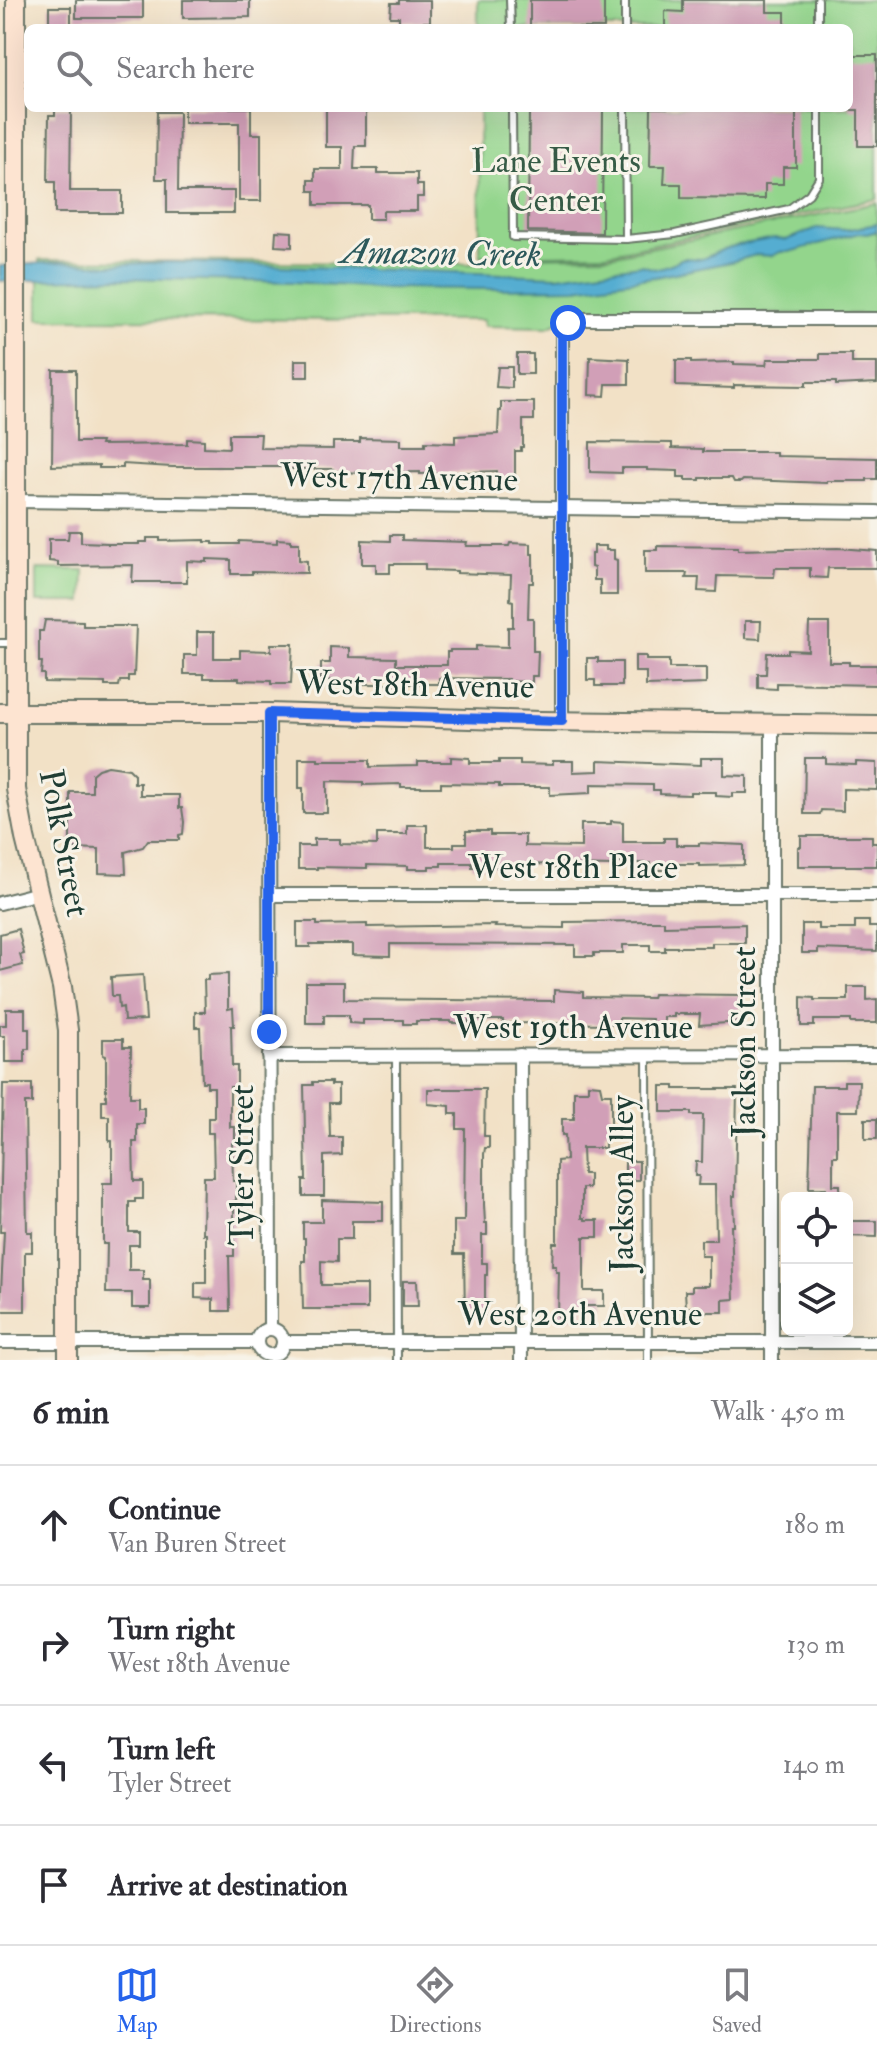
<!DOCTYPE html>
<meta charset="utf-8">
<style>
body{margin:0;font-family:"IM FELL Double Pica",serif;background:#f7f7f7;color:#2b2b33}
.controls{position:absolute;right:24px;bottom:24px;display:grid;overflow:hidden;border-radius:12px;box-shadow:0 8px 32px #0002}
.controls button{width:72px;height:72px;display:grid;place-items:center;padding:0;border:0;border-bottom:2px solid #e1e1e2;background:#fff;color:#2b2b33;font:40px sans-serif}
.stop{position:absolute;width:24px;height:24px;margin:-18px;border:6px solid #2563eb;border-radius:50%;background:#fff}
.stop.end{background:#2563eb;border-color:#fff;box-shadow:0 2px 8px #0008}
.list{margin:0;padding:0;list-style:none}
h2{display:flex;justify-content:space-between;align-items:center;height:104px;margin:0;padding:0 32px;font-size:34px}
h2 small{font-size:26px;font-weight:400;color:#7c7c81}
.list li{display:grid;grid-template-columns:52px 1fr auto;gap:24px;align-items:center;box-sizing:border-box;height:120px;padding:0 32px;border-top:2px solid #e1e1e2}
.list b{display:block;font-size:30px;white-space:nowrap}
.list p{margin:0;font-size:26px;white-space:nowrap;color:#7c7c81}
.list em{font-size:26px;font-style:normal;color:#7c7c81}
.icon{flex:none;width:44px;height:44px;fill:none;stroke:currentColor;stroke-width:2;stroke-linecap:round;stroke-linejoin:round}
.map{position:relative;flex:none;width:877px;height:1360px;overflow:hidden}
.search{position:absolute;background:#fff;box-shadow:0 8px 32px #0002;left:24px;right:24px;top:24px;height:88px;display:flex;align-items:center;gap:20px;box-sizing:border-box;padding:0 28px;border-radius:12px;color:#7c7c81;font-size:30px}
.sheet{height:584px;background:#fff}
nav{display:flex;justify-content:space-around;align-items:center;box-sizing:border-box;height:112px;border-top:2px solid #e1e1e2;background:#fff;font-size:22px;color:#7c7c81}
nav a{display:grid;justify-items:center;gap:4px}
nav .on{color:#2563eb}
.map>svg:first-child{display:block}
.green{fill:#93d58c;stroke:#598960;stroke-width:2}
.water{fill:#54add1;stroke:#3a7582;stroke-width:2}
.building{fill:#d19fb7}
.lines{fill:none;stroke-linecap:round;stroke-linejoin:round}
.lane-casing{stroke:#697667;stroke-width:10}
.street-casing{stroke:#697667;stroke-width:16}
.secondary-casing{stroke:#697667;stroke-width:22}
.lane{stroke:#fff;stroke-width:6}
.street{stroke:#fff;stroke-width:12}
.secondary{stroke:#fde4d1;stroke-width:18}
.route{stroke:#2563eb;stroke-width:10}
.labels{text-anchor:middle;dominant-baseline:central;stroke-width:6;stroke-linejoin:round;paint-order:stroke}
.park-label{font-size:34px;fill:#365b46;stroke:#f7f3e8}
.street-label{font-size:34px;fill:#1f3d34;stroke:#f7f3e8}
.water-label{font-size:36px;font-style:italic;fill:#2c595b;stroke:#f7f3e8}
</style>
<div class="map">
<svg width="877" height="1360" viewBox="0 0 877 1360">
<rect width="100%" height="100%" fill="#f7f3e8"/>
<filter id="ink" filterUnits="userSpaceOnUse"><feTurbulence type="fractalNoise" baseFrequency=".0125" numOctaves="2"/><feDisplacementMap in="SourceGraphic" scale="16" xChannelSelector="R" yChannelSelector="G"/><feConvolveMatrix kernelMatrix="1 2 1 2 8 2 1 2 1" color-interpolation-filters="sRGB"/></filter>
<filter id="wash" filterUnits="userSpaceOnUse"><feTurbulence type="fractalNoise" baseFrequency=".006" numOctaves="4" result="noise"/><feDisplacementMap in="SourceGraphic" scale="32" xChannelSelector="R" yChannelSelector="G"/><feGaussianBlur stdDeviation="1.8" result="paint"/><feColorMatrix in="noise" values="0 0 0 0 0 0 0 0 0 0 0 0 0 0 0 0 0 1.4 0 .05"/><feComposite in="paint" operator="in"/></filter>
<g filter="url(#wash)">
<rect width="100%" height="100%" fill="#f2e1c6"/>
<!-- green -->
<g class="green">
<polygon points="478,0 877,0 877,199 607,254 480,256 479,108 849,108 849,28 478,28"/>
<polygon points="877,203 877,314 577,313 548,327 484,326 483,320 39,319 39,260 484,264 484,257 609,256"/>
<polygon points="37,569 84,570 83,602 37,602"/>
</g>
<!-- water -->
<polygon class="water" points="877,224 877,231 867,234 859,233 789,252 780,252 772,256 756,255 731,262 655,277 576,288 490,289 378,288 292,282 119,278 0,281 0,266 60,262 108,265 169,262 557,276 641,265 655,269 671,264 683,258 702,259 724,249 738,245 775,238 786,240 817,228 845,230"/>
<g id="blocks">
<!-- building -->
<g class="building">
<rect x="76" y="0" width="67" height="18"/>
<polygon points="183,0 250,0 250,17 183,18"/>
<polygon points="399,0 430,0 430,22 399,22 399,17 390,17 391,3 399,3"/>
<rect x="530" y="0" width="74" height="28"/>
<polygon points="683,0 767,0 767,12 785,12 785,28 665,28 665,11 683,12"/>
<rect x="49" y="7" width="22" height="21"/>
<polygon points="849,55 877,55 877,146 858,146 858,110 849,110"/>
<polygon points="55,108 71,108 70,191 122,191 122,213 55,213 55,182 48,182 49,115 55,115"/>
<polygon points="184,108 251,108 251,134 261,134 261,201 239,201 239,123 184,123"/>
<polygon points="326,108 366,108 366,146 355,146 354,169 378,169 378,173 417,173 417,185 423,185 423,197 417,197 417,211 383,211 383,219 368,219 368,205 315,205 315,191 309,191 309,180 315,180 315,169 342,169 342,147 326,147"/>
<polygon points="529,108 603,108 602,233 528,231"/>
<polygon points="651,108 796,108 796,167 783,167 783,184 765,184 765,199 681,198 681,184 664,184 665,166 650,166"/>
<polygon points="157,112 179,112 178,191 234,191 234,213 167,213 167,179 156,179"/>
<polygon points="276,231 292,232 292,247 275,246"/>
<rect x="517" y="354" width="16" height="20"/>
<polygon points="820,354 852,354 852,363 877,363 877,383 836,385 836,382 806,382 806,386 734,385 734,388 676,386 676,360 691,360 691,363 734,362 734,364 766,365 767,359 820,359"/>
<polygon points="590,357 629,359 629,384 606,384 605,396 589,395"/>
<rect x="295" y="360" width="13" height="17"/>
<polygon points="498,367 512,367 512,388 496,387"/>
<polygon points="53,370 76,370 76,442 101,442 100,445 187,444 187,439 204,440 204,447 229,448 229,434 261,434 260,448 333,449 333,442 360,442 360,438 401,439 401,446 425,446 425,442 455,443 455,436 498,434 499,411 501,411 501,402 534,402 534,420 523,420 523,447 521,447 521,451 515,451 515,482 497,481 497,471 420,474 420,472 359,473 333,471 333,469 284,469 284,467 172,467 123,464 123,468 99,468 99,465 52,466"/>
<polygon points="590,442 672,443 672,448 703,449 703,452 776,452 776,456 877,458 877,479 867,479 867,481 827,481 827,483 743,480 741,482 734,482 732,478 700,478 700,480 685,480 685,477 678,477 678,471 647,470 647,468 622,468 622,473 590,472"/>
<polygon points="69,531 81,531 81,542 108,543 108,544 139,544 139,542 147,542 147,538 160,538 160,541 205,540 205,542 213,542 213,544 239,544 239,541 277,543 277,539 291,540 291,543 299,543 299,560 307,561 307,573 252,572 252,574 231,574 231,560 207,559 207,562 187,561 187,582 132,582 133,565 58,566 58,562 49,561 49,539 68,539"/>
<polygon points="390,535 402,535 402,540 467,542 466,546 509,546 510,543 531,544 531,554 533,554 533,583 529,583 528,618 533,618 533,651 538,651 537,676 532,676 532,682 508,681 508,679 439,678 439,684 364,684 364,682 321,680 321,663 330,663 330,647 349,648 349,657 396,658 396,665 447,665 447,652 450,652 450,650 476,650 476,646 508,647 508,627 513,627 513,601 510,600 511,575 457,573 457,571 425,570 425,564 390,564 390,573 376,573 376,564 362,564 362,540 390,541"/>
<polygon points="594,546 606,546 606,550 614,550 614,559 617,560 617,595 600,595 600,580 594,580 594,568 591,567 591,554 594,554"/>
<polygon points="657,546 738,547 738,550 838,548 877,551 877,568 828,568 827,578 810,577 810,568 775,568 774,577 717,576 716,592 698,591 699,578 686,578 687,573 645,573 645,550 657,550"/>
<polygon points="45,620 83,621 83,626 136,626 134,676 128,676 128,681 120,681 119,686 105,686 105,683 44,682 44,674 41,674 42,662 39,662 39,631 43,631"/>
<polygon points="745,621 761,621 760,639 745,638"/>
<polygon points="809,623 829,623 829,662 849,662 849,665 877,665 877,685 777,683 777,689 758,688 758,674 766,674 767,653 788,653 788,650 808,651"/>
<polygon points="197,632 214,632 214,658 240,658 240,650 271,651 271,644 293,644 291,684 271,684 271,681 239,680 239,678 204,678 204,674 184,674 184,655 197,655"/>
<polygon points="635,656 646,656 646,660 669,660 669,668 706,668 706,684 646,686 646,672 635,672"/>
<polygon points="587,658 598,658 598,662 622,662 622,686 595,686 595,680 587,680"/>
<polygon points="451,757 470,758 470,763 499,763 499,760 520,760 520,764 553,765 553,761 573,761 573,772 598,771 598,761 701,765 701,758 724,758 724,775 747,776 747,793 732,793 732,797 716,796 716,792 690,792 690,795 660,794 660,790 653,790 653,785 591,784 591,793 550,795 550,787 499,787 499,784 441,783 441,787 401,787 401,784 363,785 363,782 327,781 327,813 303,813 303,788 299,788 299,758 318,758 318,760 370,760 370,767 418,766 418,762 451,762"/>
<polygon points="805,758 826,758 826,764 856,765 856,762 877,763 877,790 843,789 843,811 821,810 820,814 804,814"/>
<polygon points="108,766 129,769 134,774 134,783 140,783 140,795 179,795 179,808 182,808 184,822 183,834 179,835 179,840 148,840 143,847 125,852 126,874 99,873 99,849 70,848 70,792 92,792 92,774 98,769"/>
<polygon points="611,821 623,822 623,842 664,842 664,838 676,838 676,845 699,845 699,843 744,845 744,865 699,866 699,864 669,864 669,870 651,870 651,863 614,863 614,866 566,865 566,868 552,868 552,864 519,865 519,867 472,867 472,863 441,863 441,866 429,866 429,869 408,869 408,866 367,865 367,868 317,867 317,869 298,869 298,846 314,846 314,839 340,839 340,844 377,845 377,834 407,834 407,825 427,825 427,847 454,847 454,843 466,843 466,831 490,831 490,835 525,835 525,846 581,847 581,824 611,824"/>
<polygon points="801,836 872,836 872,843 877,843 877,866 798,866 798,847 801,847"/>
<polygon points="650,921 664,921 664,926 745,924 745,943 712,943 712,947 665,947 665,951 650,951 650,945 623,945 623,953 594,953 594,956 575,956 575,945 390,944 390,956 352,955 352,944 310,944 310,947 297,947 297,922 317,922 317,925 367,924 367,927 496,925 495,927 564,928 564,922"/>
<polygon points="855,921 869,921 869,927 877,927 877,951 818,949 818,953 802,953 802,924 818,924 818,929 855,929"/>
<polygon points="18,929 24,954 20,955 23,965 0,971 0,934"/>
<polygon points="228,974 228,1009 233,1008 234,1026 231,1026 232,1066 237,1066 237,1087 230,1087 230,1127 235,1127 235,1143 232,1143 233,1181 236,1181 236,1201 234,1201 234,1256 229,1256 230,1311 213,1311 213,1299 195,1298 195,1283 206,1283 206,1234 203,1234 204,1177 214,1177 213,1133 208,1133 208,1118 214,1118 214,1087 207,1087 207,1082 202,1082 200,1027 195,1027 195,1012 205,1012 204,980 208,980 208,975"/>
<polygon points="143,975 146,1020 124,1021 123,1007 119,1008 118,996 112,996 111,977"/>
<polygon points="306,982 344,982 344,999 554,1001 554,990 583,992 583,997 652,998 653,994 741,995 741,1022 699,1025 700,1014 674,1014 674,1017 664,1017 664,1023 652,1023 652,1019 619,1018 619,1024 503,1023 503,1020 469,1020 469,1023 451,1023 451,1021 416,1021 416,1024 403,1024 403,1020 363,1020 363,1024 349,1023 349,1015 324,1015 324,1023 306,1023"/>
<polygon points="848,987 867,987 867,1000 877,999 877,1023 851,1023 851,1020 814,1020 814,1026 801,1026 801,997 814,998 814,1000 848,1000"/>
<polygon points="6,1009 25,1009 25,1029 29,1029 29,1049 25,1049 25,1062 5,1062 5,1036 0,1036 0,1025 6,1025"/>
<polygon points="103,1039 123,1039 123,1047 131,1047 130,1097 138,1097 138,1108 144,1108 144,1124 137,1124 137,1142 133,1142 134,1181 143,1181 143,1199 135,1199 135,1202 129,1202 129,1232 139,1232 139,1245 129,1245 129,1270 143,1270 143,1280 150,1280 150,1308 132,1308 132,1293 106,1293 107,1244 103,1244 103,1183 112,1183 112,1141 109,1141 109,1116 102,1116 102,1100 106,1100 106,1056 103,1055"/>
<polygon points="844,1081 859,1081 858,1111 837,1111 837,1156 833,1156 833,1185 840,1185 840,1198 826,1197 826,1188 809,1188 812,1086 844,1086"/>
<polygon points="313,1082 331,1082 331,1085 338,1085 338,1103 329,1103 330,1137 342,1137 342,1155 324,1156 324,1196 303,1196 303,1180 306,1180 304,1085 313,1085"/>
<polygon points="3,1084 32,1084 32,1103 25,1103 27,1232 32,1232 32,1252 25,1252 25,1311 0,1311 4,1232 0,1232"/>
<polygon points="588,1084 600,1085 602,1094 611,1094 611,1131 605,1131 605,1148 582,1148 583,1174 589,1174 589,1188 582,1188 582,1218 585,1218 585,1220 598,1220 598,1237 584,1237 584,1291 604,1291 604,1306 583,1306 583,1313 572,1313 572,1317 558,1317 559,1272 556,1272 556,1266 552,1266 553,1243 557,1243 557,1161 566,1160 565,1135 562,1135 562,1119 574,1119 574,1091 588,1091"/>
<polygon points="661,1086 674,1086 674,1089 737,1089 735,1196 733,1196 734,1226 731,1226 734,1299 723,1300 723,1312 693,1312 693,1307 686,1308 685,1291 692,1291 692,1286 709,1286 709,1256 701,1256 701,1240 716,1240 715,1185 698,1185 699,1176 695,1176 696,1162 702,1162 703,1115 691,1115 691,1112 661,1112"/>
<polygon points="428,1089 485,1089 484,1136 489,1136 489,1148 485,1148 484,1154 484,1205 485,1223 487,1223 487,1235 482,1235 482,1263 487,1263 487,1275 485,1275 485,1315 465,1315 464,1254 454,1254 454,1221 464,1221 465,1129 457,1129 457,1114 450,1114 450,1106 428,1104"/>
<rect x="865" y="1119" width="12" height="20"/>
<rect x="625" y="1161" width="14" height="19"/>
<polygon points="322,1200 383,1202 383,1221 352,1221 352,1239 337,1239 337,1262 321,1261 321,1285 367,1285 367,1309 303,1309 302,1261 305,1261 305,1238 303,1238 303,1222 322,1222"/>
<polygon points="847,1221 877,1221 877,1237 847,1236"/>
<polygon points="403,1281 417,1281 418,1306 403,1306"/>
</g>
</g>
</g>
<g filter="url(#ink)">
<use href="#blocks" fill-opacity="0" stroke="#697667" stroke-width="2"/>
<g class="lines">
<defs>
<g id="lane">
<polyline points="510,0 511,28"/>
<polyline points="625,0 625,28"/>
<polyline points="818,0 818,28"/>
<polyline points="512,108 513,237 626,239 675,234 789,209 809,194 819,178 819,108"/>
<polyline points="625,108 626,239"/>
<polyline points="0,643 13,643"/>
<polyline points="396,1056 397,1360"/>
<polyline points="647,1056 648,1360"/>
</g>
<g id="street">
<polyline points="16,501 877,512"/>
<polyline points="269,713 270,1329"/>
<polyline points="562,721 562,337 568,323 583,319 877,319"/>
<polyline points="772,724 772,1360"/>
<polyline points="270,895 877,895"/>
<polyline points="0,903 39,893"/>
<polyline points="520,1055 521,1360"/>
<polyline points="269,1056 877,1055"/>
<circle cx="270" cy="1342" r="13"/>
<polyline points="0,1342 257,1342"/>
<polyline points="283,1342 877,1342"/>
</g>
<g id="secondary">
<polyline points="16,0 16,789 25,838 62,987 68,1030 68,1360"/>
<polyline points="0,713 269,713 540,721 877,725"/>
</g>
</defs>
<!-- lane casing -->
<use href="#lane" class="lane-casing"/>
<!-- street casing -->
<use href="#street" class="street-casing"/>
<!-- secondary casing -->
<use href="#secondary" class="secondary-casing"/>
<!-- lane -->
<use href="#lane" class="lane"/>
<!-- street -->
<use href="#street" class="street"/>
<!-- secondary -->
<use href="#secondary" class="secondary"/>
</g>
</g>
<g class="lines" filter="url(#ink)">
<!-- route -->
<polyline class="route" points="269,1032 269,713 562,721 562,337 568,323"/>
</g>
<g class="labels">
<!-- park labels -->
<g class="park-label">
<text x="556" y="161">Lane Events<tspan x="556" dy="39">Center</tspan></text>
</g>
<!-- street labels -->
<g class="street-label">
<text transform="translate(399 478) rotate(1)">West 17th Avenue</text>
<text transform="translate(415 685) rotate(1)">West 18th Avenue</text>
<text transform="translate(64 843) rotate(79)">Polk Street</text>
<text x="573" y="867">West 18th Place</text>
<text x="573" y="1027">West 19th Avenue</text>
<text transform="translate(744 1042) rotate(-90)">Jackson Street</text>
<text transform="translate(242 1165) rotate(-90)">Tyler Street</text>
<text transform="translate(622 1184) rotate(-90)">Jackson Alley</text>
<text x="580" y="1314">West 20th Avenue</text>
</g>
<!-- water labels -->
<g class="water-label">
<text transform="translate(441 253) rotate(1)">Amazon Creek</text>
</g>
</g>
</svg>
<div class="controls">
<button><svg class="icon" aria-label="locate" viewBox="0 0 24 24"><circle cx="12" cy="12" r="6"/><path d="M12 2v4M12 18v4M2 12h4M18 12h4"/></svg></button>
<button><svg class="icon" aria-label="layers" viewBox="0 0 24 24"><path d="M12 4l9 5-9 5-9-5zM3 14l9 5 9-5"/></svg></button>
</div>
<div class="stop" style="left:568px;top:323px"></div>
<div class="stop end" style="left:269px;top:1032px"></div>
<div class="search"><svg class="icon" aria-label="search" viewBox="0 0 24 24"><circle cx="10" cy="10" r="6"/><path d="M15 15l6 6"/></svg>Search here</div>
</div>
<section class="sheet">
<h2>6 min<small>Walk · 450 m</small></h2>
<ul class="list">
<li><svg class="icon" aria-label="ahead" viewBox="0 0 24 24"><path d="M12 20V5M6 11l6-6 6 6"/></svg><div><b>Continue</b><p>Van Buren Street</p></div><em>180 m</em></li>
<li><svg class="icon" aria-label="right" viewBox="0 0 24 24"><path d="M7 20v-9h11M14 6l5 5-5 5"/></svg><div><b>Turn right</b><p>West 18th Avenue</p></div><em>130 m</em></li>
<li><svg class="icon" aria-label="left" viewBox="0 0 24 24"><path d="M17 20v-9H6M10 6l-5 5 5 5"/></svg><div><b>Turn left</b><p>Tyler Street</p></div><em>140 m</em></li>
<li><svg class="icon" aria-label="arrive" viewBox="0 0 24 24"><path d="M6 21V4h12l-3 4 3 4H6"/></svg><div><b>Arrive at destination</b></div></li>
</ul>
</section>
<nav>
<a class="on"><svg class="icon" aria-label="map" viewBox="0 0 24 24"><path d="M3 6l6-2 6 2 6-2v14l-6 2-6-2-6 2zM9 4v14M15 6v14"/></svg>Map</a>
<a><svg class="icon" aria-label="directions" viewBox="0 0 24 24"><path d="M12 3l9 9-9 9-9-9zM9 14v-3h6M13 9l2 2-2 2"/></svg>Directions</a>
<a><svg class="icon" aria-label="saved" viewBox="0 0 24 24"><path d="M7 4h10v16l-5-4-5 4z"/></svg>Saved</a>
</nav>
